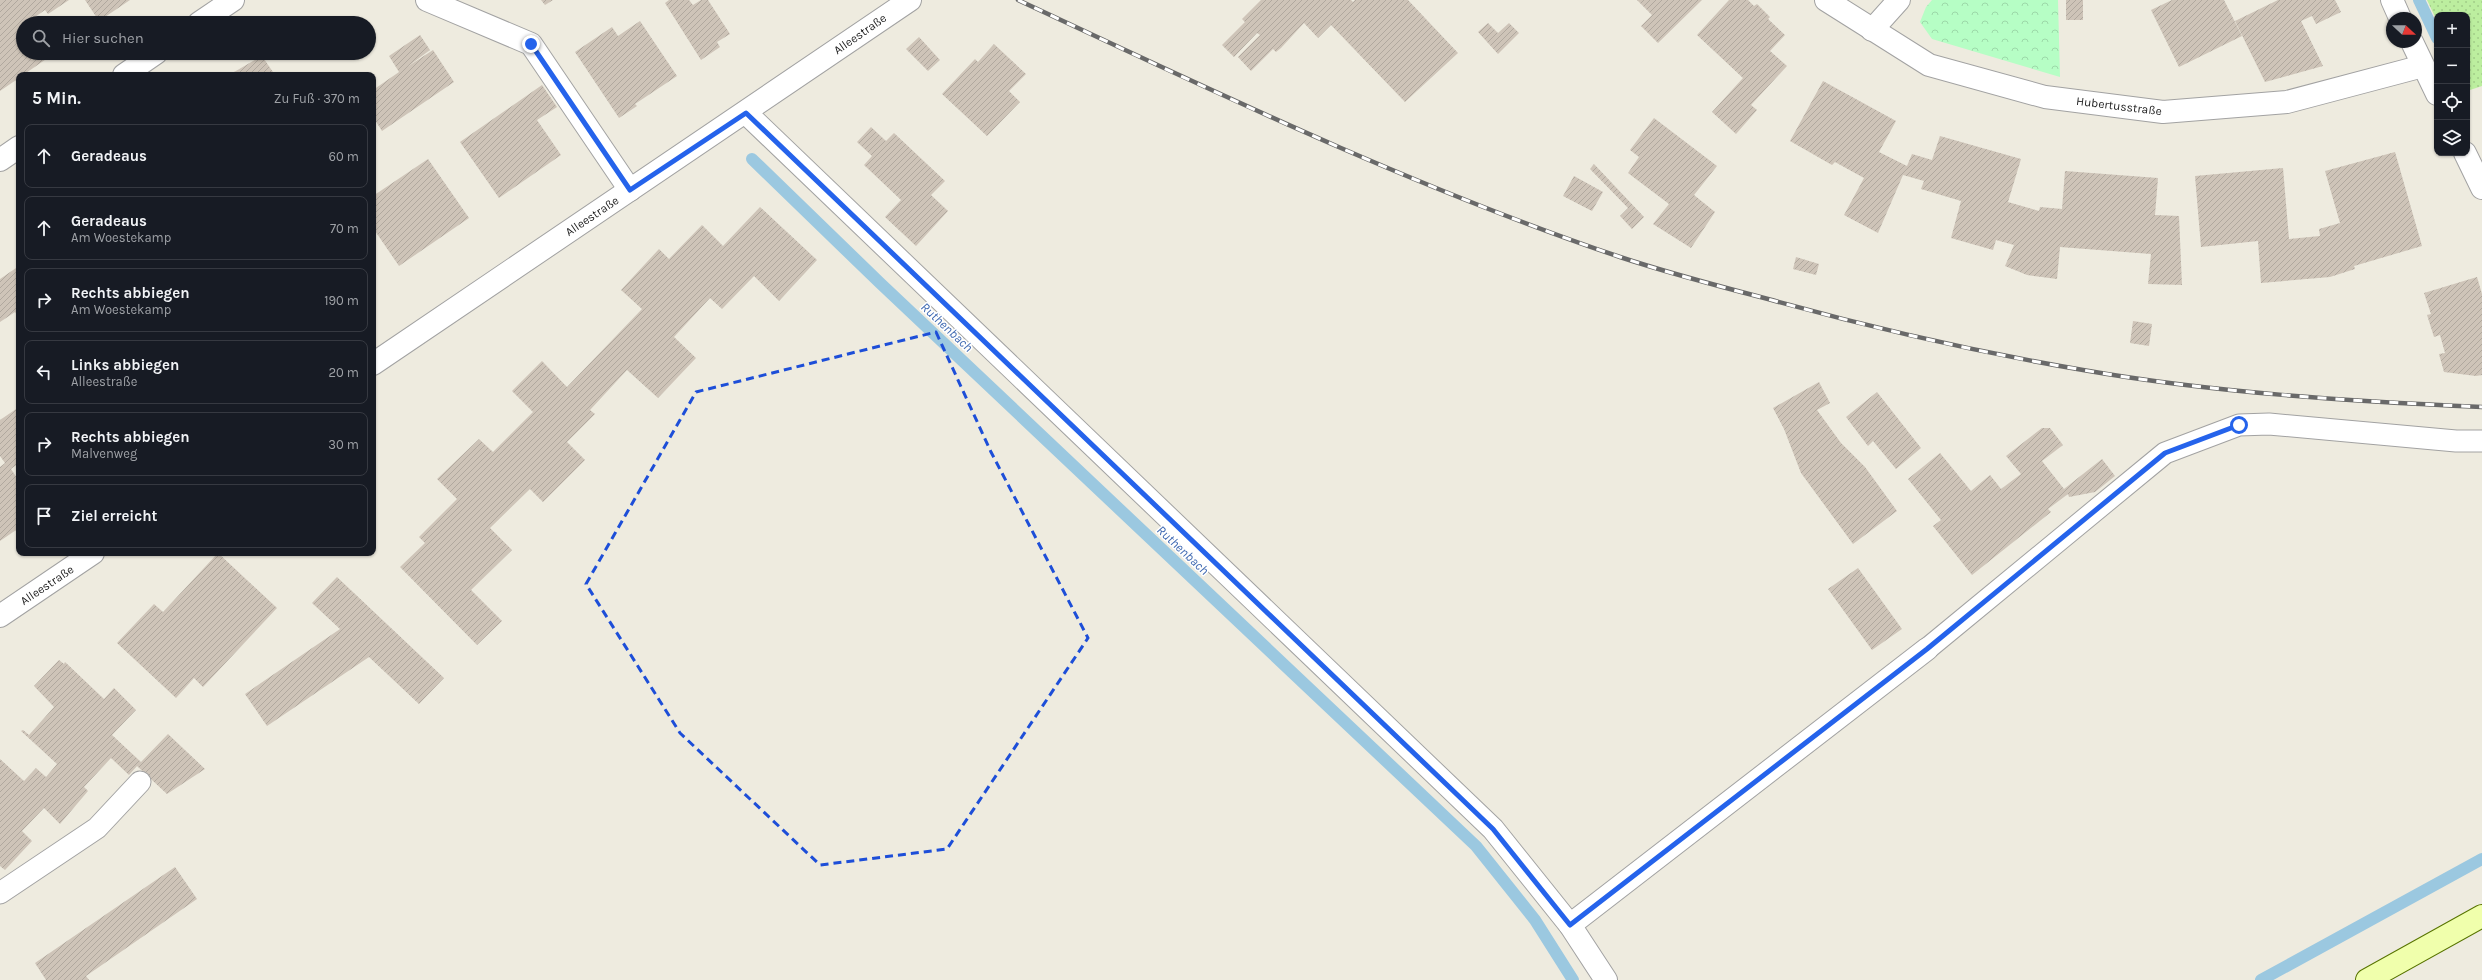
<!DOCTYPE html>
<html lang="de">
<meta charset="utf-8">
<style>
body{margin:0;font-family:Karla,sans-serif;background:#20242c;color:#f1f3f6}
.controls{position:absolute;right:12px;top:12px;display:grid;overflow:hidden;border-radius:8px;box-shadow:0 1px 3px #0004}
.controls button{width:36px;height:36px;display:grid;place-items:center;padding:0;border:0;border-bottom:1px solid #363941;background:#171b24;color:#f1f3f6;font:20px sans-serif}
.compass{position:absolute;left:2386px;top:12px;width:36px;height:36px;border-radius:50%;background:#171b24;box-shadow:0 1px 3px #0004;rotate:112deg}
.stop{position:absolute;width:12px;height:12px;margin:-9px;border:3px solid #2563eb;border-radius:50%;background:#fff}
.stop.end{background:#2563eb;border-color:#fff;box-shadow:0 1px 4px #0008}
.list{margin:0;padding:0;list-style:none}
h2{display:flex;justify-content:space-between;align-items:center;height:52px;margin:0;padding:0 16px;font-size:17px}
h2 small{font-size:13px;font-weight:400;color:#9ea1a6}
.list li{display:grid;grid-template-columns:26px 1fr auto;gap:12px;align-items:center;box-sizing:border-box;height:64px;margin:0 8px 8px;padding:0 8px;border:1px solid #363941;border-radius:8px}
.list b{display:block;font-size:15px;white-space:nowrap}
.list p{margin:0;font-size:13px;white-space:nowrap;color:#9ea1a6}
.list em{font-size:13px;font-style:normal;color:#9ea1a6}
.icon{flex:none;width:22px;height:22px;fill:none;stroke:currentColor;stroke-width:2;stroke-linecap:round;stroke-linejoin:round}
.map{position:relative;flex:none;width:2482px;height:980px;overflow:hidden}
.search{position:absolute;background:#171b24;box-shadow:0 1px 3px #0004;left:16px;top:16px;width:360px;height:44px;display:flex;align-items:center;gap:10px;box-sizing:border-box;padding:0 14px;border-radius:22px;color:#9ea1a6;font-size:15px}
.panel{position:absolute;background:#171b24;box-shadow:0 1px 3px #0004;left:16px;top:72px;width:360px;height:484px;border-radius:8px}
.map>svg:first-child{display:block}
.grass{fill:url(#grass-dots)}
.park{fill:url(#park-crowns)}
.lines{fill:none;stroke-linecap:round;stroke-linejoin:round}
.stream{stroke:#9bc8e0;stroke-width:12}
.building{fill:url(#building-hatch)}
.service-casing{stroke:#a2a2a2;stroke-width:23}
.minor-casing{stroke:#a2a2a2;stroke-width:24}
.secondary-casing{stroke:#587400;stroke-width:24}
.service{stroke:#fff;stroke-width:21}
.minor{stroke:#fff;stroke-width:22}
.secondary{stroke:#f0ffac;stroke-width:22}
.rail-casing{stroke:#696969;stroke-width:4.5}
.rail{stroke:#fff;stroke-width:3;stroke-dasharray:9;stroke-linecap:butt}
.route{stroke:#2563eb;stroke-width:5}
.marked{fill:none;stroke:#1d4ed8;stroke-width:3;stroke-dasharray:8 5;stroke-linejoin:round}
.labels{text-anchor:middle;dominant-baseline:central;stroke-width:3;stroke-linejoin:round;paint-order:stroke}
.street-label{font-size:12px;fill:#1b1b1b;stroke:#fff}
.water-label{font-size:13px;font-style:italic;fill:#406ab2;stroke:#fff}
</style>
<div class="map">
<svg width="2482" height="980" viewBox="0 0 2482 980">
<defs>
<pattern id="grass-dots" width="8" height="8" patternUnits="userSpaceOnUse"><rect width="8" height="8" fill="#bcee9f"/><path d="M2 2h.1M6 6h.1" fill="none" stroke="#a1cc88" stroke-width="1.8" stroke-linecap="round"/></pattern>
<pattern id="park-crowns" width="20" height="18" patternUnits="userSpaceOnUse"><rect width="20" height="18" fill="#b6fec5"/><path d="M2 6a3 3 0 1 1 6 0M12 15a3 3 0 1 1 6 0" fill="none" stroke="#9cd9a9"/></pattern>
<pattern id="building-hatch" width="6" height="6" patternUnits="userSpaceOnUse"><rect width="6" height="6" fill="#cec4b8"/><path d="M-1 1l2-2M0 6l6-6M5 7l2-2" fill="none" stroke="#b0a89e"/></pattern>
</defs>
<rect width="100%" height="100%" fill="#eeebdf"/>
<!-- grass -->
<polygon class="grass" points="2427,0 2482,0 2482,86 2470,90 2467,84 2467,15 2437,15 2437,21"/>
<!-- park -->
<polygon class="park" points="1932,0 2058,0 2060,77 1932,39 1920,22 1926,7"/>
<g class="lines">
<!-- stream -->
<g class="stream">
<polyline points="2419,0 2437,38"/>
<polyline points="752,159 880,283 1476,846 1535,920 1573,980"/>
<polyline points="2261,980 2482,859"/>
</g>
</g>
<!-- building -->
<g class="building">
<polygon points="0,0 69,0 48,14 45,10 32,19 35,23 23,23 23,53 55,53 23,75 19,75 19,78 0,91"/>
<polygon points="85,0 130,0 99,21"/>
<polygon points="541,0 553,0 545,5"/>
<polygon points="669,0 689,0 693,5 701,0 708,0 730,34 717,42 720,47 701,60 665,3"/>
<polygon points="1261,0 1351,0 1353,2 1355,0 1408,0 1458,53 1405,102 1331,25 1318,38 1304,23 1281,48 1276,52 1273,49 1251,71 1238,57 1260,35 1257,33 1234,57 1222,45 1245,22 1242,19"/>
<polygon points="1637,0 1702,0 1658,43 1641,26 1652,15"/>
<polygon points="1729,0 1748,0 1754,6 1757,4 1770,17 1768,19 1785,35 1770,51 1787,66 1751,105 1757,110 1736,134 1712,112 1743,78 1697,35"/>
<rect x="2066" y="0" width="17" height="20"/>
<polygon points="2172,0 2224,0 2242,36 2179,67 2151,10"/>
<polygon points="2278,0 2335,0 2341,12 2316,24 2312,16 2301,21 2323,66 2265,82 2235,21"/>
<polygon points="640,21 677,76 635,104 637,106 619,118 575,52 612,27 618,36"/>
<polygon points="1488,23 1498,33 1509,23 1519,33 1498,54 1478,32"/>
<polygon points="420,35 430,50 407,67 433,50 454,82 382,131 373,117 373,90 399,72 389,56"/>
<polygon points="919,37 940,60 928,71 906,49"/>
<polygon points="994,44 1026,74 1009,91 1020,102 987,136 942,94 975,59 978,62"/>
<polygon points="258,58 264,59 275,75 229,75"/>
<polygon points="1823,81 1896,121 1879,152 1907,166 1912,154 1932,160 1940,136 2021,159 2008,202 2039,211 2040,207 2062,209 2065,171 2158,178 2155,215 2179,216 2182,285 2148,284 2151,254 2060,247 2057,279 2027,275 2005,266 2014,245 1996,240 1993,250 1951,238 1961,201 1921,189 1924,181 1903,175 1878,233 1844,215 1864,178 1835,162 1832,165 1790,141"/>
<polygon points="542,85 557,107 537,120 561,155 499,198 460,142"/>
<polygon points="1654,118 1717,166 1694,195 1715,212 1691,248 1653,224 1669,204 1628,173 1639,157 1630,150"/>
<polygon points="871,127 886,141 894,133 945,181 931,195 948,211 916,246 885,217 901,200 864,165 872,156 857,142"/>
<polygon points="2395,152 2422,246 2354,266 2355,269 2330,277 2261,283 2258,241 2201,247 2195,176 2283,168 2289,239 2320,236 2319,229 2340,223 2325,171"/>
<polygon points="428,159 469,218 399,266 373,228 373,196"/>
<polygon points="1594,164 1644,217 1632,229 1620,216 1628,208 1590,169"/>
<polygon points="1574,176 1603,192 1592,211 1563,196"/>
<polygon points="760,207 817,260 779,301 754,276 722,309 710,298 674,337 696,358 658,398 627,370 590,410 595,414 567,442 585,460 543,502 530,489 490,528 512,550 471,590 502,621 477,645 400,567 425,543 419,537 457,499 437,479 479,439 493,452 533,412 512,391 542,361 567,387 642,309 621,290 659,249 669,259 702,225 723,246"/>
<polygon points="1796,257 1819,264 1816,275 1793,269"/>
<polygon points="19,266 19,318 15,312 0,322 0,279"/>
<polygon points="2477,277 2482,294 2482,375 2476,376 2444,372 2439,354 2445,353 2440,335 2434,337 2427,315 2431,314 2424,293"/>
<polygon points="2133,321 2152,324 2149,346 2130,343"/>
<polygon points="1819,382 1830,403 1817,410 1841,443 1865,467 1897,511 1853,544 1801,473 1784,429 1773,408"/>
<polygon points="1877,392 1921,448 1896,469 1873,441 1868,446 1846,417"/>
<polygon points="19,407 19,463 11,469 19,481 19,528 0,541 0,467 5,463 0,456 0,420"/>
<polygon points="2042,428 2050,428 2063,445 2042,461 2064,489 2102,459 2115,476 2095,492 2069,497 2068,494 2048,509 2051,512 1972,575 1933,526 1941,520 1908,479 1940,453 1971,491 1990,475 2001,489 2021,474 2006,456"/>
<polygon points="218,553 277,608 203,687 194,678 176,698 117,643 154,604 163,612"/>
<polygon points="1858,568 1902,629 1872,650 1828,589"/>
<polygon points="337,577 444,678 419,704 369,657 267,726 245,694 340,629 312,603"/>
<polygon points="59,660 64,664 65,662 104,699 114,688 136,710 112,735 141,762 168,734 205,769 167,794 137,766 129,775 111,758 84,787 88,791 60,824 44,808 22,831 32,841 5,870 0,866 0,759 24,781 36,768 46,777 57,764 21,731 23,730 29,735 54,707 34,686"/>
<polygon points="175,867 197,899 86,976 89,980 46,980 35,963"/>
</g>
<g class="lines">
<defs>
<g id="service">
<polyline points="1927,649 2165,453 2239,425 2269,424 2456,441 2482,441"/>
<polyline points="0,893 97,828 140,782"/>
</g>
<g id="minor">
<polyline points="427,0 531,44 630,190"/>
<polyline points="1826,0 1929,65 2045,97 2163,112 2287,102 2423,66"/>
<polyline points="2392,0 2400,18"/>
<polyline points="199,23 233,0"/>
<polyline points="1872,30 1899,0"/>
<polyline points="2412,42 2437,94"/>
<polyline points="124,75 156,53"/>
<polyline points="746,113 1493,829 1570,925 1606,980"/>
<polyline points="2465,153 2482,188"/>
<polyline points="0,160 19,147"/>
<polyline points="373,364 910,0"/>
<polyline points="0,616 93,553"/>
<polyline points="1570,925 1927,649"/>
</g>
<polyline id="secondary" points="2367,980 2482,916"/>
</defs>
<!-- service casing -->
<use href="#service" class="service-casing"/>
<!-- minor casing -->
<use href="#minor" class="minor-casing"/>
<!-- secondary casing -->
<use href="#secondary" class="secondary-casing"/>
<!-- service -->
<use href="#service" class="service"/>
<!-- minor -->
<use href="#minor" class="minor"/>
<!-- secondary -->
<use href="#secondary" class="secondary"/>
<defs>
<path id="rail" d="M1018 0C1215 92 1413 187 1620 257 1668 273 1718 286 1768 299 1872 328 1977 352 2083 370 2215 393 2349 401 2482 407"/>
</defs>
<!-- rail casing -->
<use href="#rail" class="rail-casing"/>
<!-- rail -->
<use href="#rail" class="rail"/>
</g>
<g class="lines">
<!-- route -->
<polyline class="route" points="531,44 630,190 746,113 1493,829 1570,925 1927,649 2165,453 2239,425"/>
</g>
<!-- marked area -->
<path class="marked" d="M936 332 991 452 1088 638 947 849 820 865 680 733 586 584 696 392Z"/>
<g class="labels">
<!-- street labels -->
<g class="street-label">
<text transform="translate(860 34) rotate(-35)">Alleestraße</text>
<text transform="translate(2119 106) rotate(7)">Hubertusstraße</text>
<text transform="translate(592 216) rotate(-34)">Alleestraße</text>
<text transform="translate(47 585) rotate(-34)">Alleestraße</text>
</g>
<!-- water labels -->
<g class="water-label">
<text transform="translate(947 327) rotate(43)">Ruthenbach</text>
<text transform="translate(1183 550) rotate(43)">Ruthenbach</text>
</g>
</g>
</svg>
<div class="controls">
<button>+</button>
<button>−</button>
<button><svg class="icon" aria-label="locate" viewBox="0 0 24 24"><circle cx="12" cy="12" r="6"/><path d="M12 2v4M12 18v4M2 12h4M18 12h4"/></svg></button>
<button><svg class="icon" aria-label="layers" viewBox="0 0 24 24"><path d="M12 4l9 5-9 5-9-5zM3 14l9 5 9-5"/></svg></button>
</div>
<svg class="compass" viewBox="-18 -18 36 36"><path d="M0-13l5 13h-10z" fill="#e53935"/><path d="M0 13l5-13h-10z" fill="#9ea1a6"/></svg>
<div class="stop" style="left:2239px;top:425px"></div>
<div class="stop end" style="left:531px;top:44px"></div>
<div class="search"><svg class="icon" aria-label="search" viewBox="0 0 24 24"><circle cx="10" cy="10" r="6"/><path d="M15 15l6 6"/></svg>Hier suchen</div>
<section class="panel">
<h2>5 Min.<small>Zu Fuß · 370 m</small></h2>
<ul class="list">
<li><svg class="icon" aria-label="ahead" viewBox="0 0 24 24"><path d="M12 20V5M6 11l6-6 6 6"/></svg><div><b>Geradeaus</b></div><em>60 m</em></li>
<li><svg class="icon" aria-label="ahead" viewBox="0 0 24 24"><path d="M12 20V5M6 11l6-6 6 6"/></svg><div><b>Geradeaus</b><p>Am Woestekamp</p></div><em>70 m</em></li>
<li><svg class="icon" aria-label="right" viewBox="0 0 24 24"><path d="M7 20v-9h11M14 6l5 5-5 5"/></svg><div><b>Rechts abbiegen</b><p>Am Woestekamp</p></div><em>190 m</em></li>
<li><svg class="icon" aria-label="left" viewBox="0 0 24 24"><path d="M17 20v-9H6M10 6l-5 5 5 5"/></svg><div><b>Links abbiegen</b><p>Alleestraße</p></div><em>20 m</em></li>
<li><svg class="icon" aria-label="right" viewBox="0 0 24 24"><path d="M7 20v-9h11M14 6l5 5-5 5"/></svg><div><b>Rechts abbiegen</b><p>Malvenweg</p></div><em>30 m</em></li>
<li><svg class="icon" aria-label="arrive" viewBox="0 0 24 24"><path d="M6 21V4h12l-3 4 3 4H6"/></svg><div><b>Ziel erreicht</b></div></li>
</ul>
</section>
</div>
